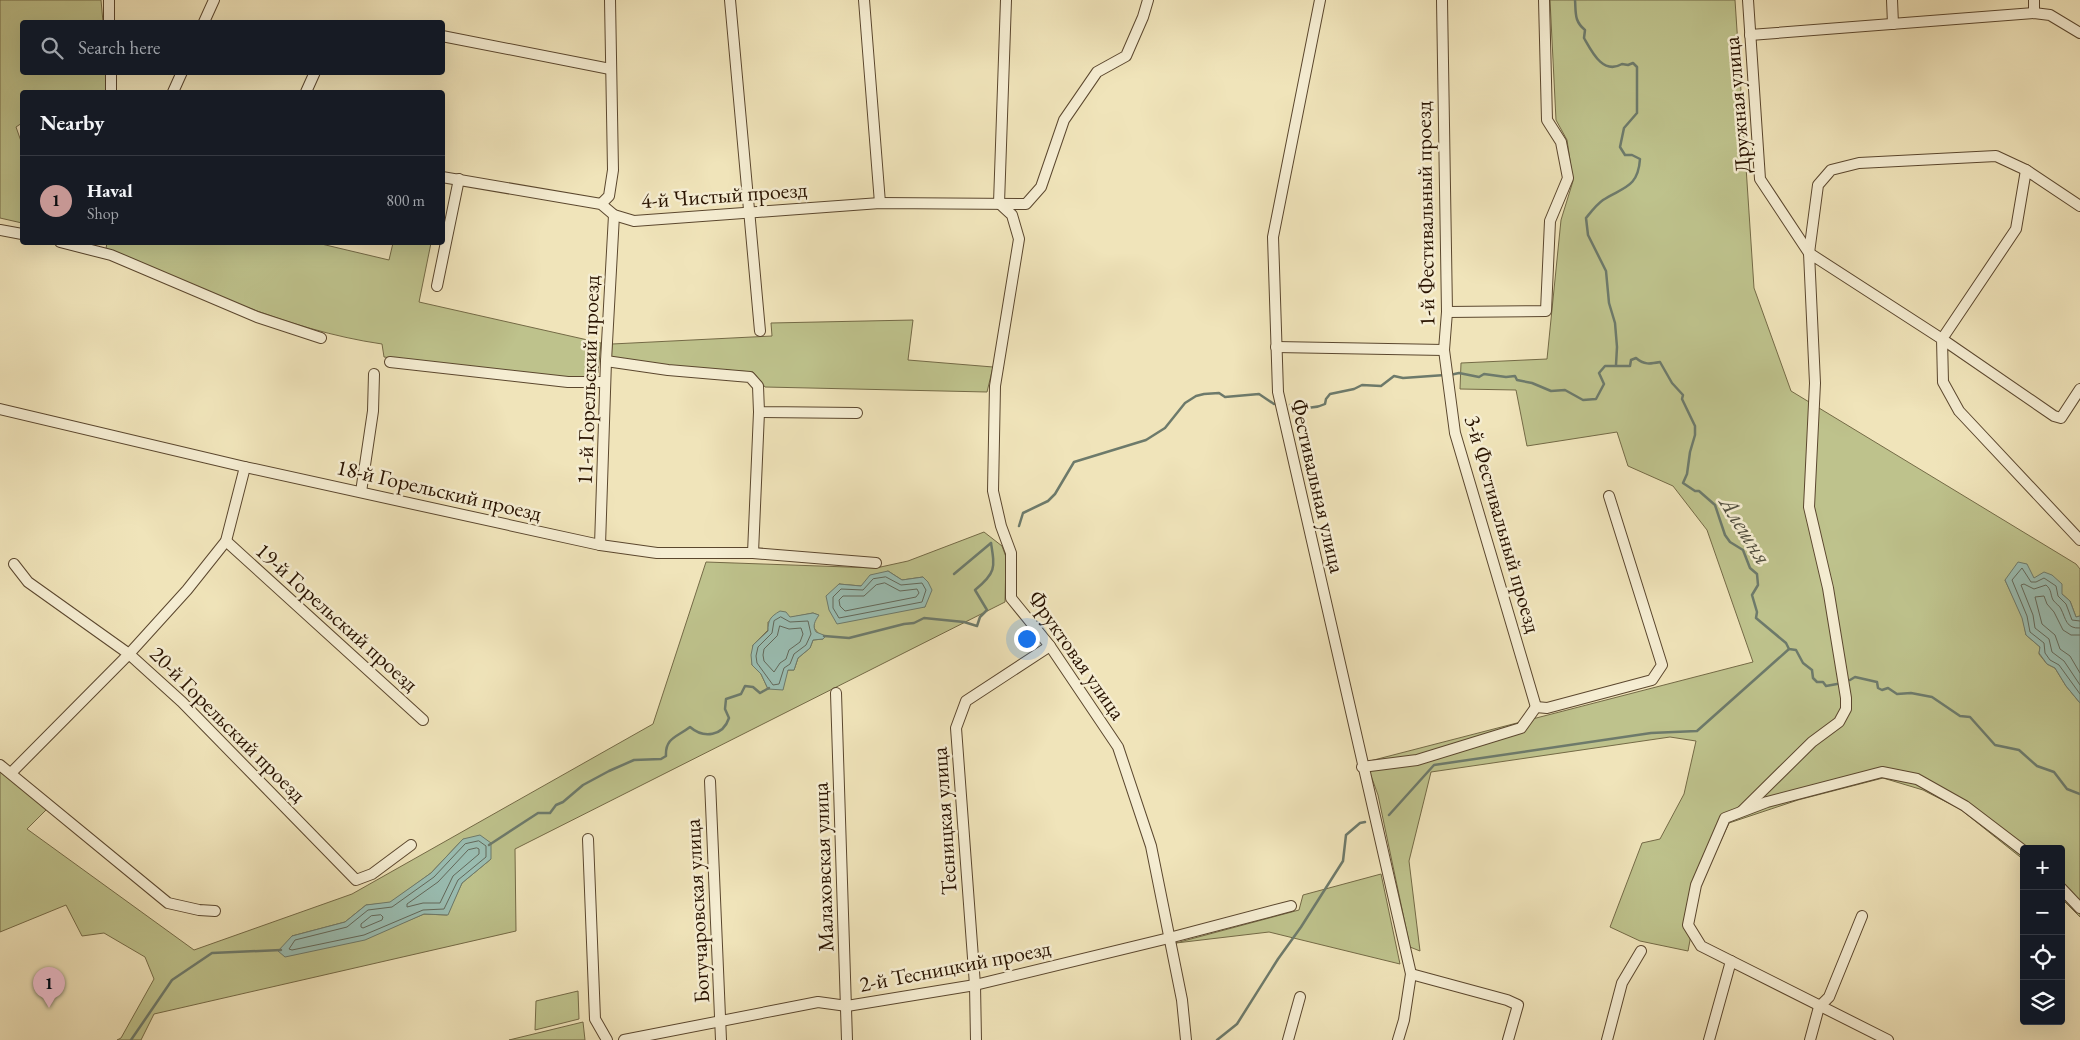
<!DOCTYPE html>
<meta charset="utf-8">
<style>
body{margin:0;font-family:"EB Garamond",serif;background:#20242c;color:#f1f3f6}
.controls{position:absolute;right:15px;bottom:15px;display:grid;overflow:hidden;border-radius:5px;box-shadow:0 5px 20px #0002}
.controls button{width:45px;height:45px;display:grid;place-items:center;padding:0;border:0;border-bottom:1px solid #363941;background:#171b24;color:#f1f3f6;font:25px sans-serif}
.you{position:absolute;left:1026px;top:638px;width:18px;height:18px;margin:-12px;border:4px solid #fff;border-radius:50%;background:#1a73e8;box-shadow:0 0 0 8px #1a73e833}
.badge{display:grid;place-items:center;width:32px;height:32px;border-radius:50%;background:#c59692;color:#111;font-size:16px;font-weight:700}
.pin{position:absolute;translate:-50% -41px;filter:drop-shadow(0 1px 2px #0008)}
.pin::after{content:'';position:absolute;top:26px;width:18px;height:15px;background:inherit;clip-path:polygon(0 0,100% 0,50% 100%)}
.list{margin:0;padding:0;list-style:none}
h2{display:flex;justify-content:space-between;align-items:center;height:65px;margin:0;padding:0 20px;font-size:21px}
h2 small{font-size:16px;font-weight:400;color:#9ea1a6}
.list li{display:grid;grid-template-columns:32px 1fr auto;gap:15px;align-items:center;box-sizing:border-box;height:90px;padding:0 20px;border-top:1px solid #363941}
.list b{display:block;font-size:19px;white-space:nowrap}
.list p{margin:0;font-size:16px;white-space:nowrap;color:#9ea1a6}
.list em{font-size:16px;font-style:normal;color:#9ea1a6}
.icon{flex:none;width:28px;height:28px;fill:none;stroke:currentColor;stroke-width:2;stroke-linecap:round;stroke-linejoin:round}
.map{position:relative;flex:none;width:2080px;height:1040px;overflow:hidden}
.search{position:absolute;background:#171b24;box-shadow:0 5px 20px #0002;left:20px;top:20px;width:425px;height:55px;display:flex;align-items:center;gap:12px;box-sizing:border-box;padding:0 18px;border-radius:5px;color:#9ea1a6;font-size:19px}
.panel{position:absolute;background:#171b24;box-shadow:0 5px 20px #0002;left:20px;top:90px;width:425px;height:155px;border-radius:5px}
.map>svg:first-child{display:block}
.green{fill:#bec28c;stroke:#746a46;fill-rule:evenodd}
.water{fill:#9abeb3;stroke:#6d7a6b}
.lines{fill:none;stroke-linecap:round;stroke-linejoin:round}
.shore{stroke:#62685a;stroke-width:1}
.stream{stroke:#6d7a6b;stroke-width:2.5}
.minor-casing{stroke:#5b472e;stroke-width:12}
.minor{stroke:#f5edd2;stroke-width:10}
.labels{text-anchor:middle;dominant-baseline:central;stroke-width:5;stroke-linejoin:round;paint-order:stroke}
.street-label{font-size:22px;fill:#291300;stroke:#f5edd2}
.water-label{font-size:24px;font-style:italic;fill:#514f3f;stroke:#f5edd2}
</style>
<div class="map">
<svg width="2080" height="1040" viewBox="0 0 2080 1040">
<rect width="100%" height="100%" fill="#f0e4ba"/>
<filter id="stains"><feTurbulence type="fractalNoise" baseFrequency=".004" numOctaves="4"/><feColorMatrix values="0 0 0 0 .2 0 0 0 0 .09 0 0 0 0 .02 0 0 0 .5 -.17"/></filter>
<radialGradient id="worn" r=".72"><stop offset=".6" stop-color="#630" stop-opacity="0"/><stop offset="1" stop-color="#630" stop-opacity=".3"/></radialGradient>
<!-- green -->
<g class="green">
<polygon points="0,0 101,0 103,22 22,22 22,72 106,73 106,92 22,92 22,123 16,127 22,144 22,223 0,218"/>
<polygon points="1550,0 1735,0 1754,288 1791,391 2076,564 2080,569 2080,616 2076,617 2070,601 2062,594 2033,578 2005,580 2023,618 2026,635 2040,647 2039,654 2047,664 2055,668 2066,686 2080,703 2080,917 2061,898 2061,849 2024,849 2024,860 1960,809 1923,790 1883,778 1798,800 1729,823 1700,886 1688,951 1640,941 1610,927 1642,843 1660,839 1684,794 1696,741 1670,737 1431,772 1409,861 1420,951 1410,947 1378,795 1366,762 1753,662 1707,530 1673,486 1628,466 1617,432 1527,446 1516,390 1460,389 1461,363 1547,359 1561,220 1573,181 1567,140 1556,120"/>
<path d="M107 242H313L389 260 393 243H431L419 302 601 343 598 373 590 377 569 379 384 357 382 344C285 330 196 286 106 249Z"/>
<polygon points="913,320 908,360 993,367 987,392 765,387 753,372 668,366 611,357 612,344 772,336 771,323"/>
<path d="M984 532 1002 546 1006 557 1005 602 515 849 516 931 154 1014 141 1040H117L121 1038 154 979 145 957 104 933 82 936 66 905 0 932V772L48 808 27 829 194 950 352 894 653 724 706 562 876 568 908 561ZM888 571 902 580 923 577 925 607 839 584 861 586ZM813 613 818 615 814 622V628L823 639 813 640 810 648 798 658 794 670H788L768 689 761 674 752 665 753 645 768 630V622ZM463 839 491 859 462 883 447 915 424 914 395 926 292 936 345 922 366 905 390 903 431 873Z"/>
<polygon points="1381,874 1400,964 1269,932 1176,943 1299,910 1303,895"/>
<polygon points="578,991 579,1019 535,1030 536,1001"/>
<polygon points="583,1022 585,1040 509,1040"/>
</g>
<!-- water -->
<g class="water">
<polygon points="2018,562 2027,564 2034,578 2044,572 2052,575 2062,584 2062,594 2070,601 2076,617 2080,616 2080,703 2066,686 2055,668 2047,664 2039,653 2040,647 2026,635 2022,618 2005,580"/>
<polygon points="888,571 902,580 923,577 928,582 932,590 925,607 837,624 829,610 826,596 839,584 861,586 870,575"/>
<path d="M780 611 786 612 790 617 813 613 819 615C815 621 812 626 816 632L826 636 823 639 813 640 810 648 798 658 794 670H788L783 690 768 689 761 674 752 665 751 655 753 645 768 631C768 620 770 617 780 611Z"/>
<polygon points="480,835 491,843 491,859 462,883 448,915 424,914 365,940 285,957 278,951 292,936 345,922 366,905 390,902 431,873 463,839"/>
</g>
<g class="lines">
<!-- shore -->
<g class="shore">
<polygon points="886,577 901,585 922,583 926,590 922,602 839,618 833,608 833,597 841,589 863,590 873,579"/>
<polygon points="885,583 900,591 917,589 919,593 916,597 845,611 840,606 839,600 843,596 864,596 876,585"/>
<polygon points="781,617 790,622 808,621 811,634 806,645 794,654 790,664 784,668 779,684 773,685 757,663 756,656 758,647 772,633 774,621"/>
<polyline points="2080,621 2072,620 2066,604 2058,596 2056,586 2044,578 2036,582 2031,582 2022,568 2012,580 2027,616 2030,632 2044,643 2045,653 2050,660 2059,665 2080,694"/>
<polygon points="780,626 789,629 801,628 803,634 800,642 789,650 786,659 780,663 774,672 764,661 763,655 764,649 777,636"/>
<path d="M2080 628C2066 629 2066 619 2061 609 2060 606 2056 604 2053 600 2050 594 2052 590 2046 585L2034 589 2024 584 2021 585 2033 615 2035 628 2049 639 2052 652 2064 661 2080 685"/>
<polyline points="2080,635 2071,635 2063,630 2054,612 2047,604 2044,596 2035,597 2042,624 2055,635 2060,649 2070,656 2080,673"/>
<polygon points="479,841 486,846 486,857 458,880 444,909 423,910 364,935 292,950 289,949 295,940 347,927 368,910 392,907 434,877 465,844"/>
<polygon points="477,848 479,849 479,854 453,876 440,903 423,903 407,907 407,904 438,882 468,850"/>
<polygon points="381,915 383,917 382,920 363,928 361,927 361,924 371,916"/>
</g>
<!-- stream -->
<g class="stream">
<path d="M1575 0C1576 13 1574 21 1585 30L1584 38C1592 52 1603 75 1622 64L1628 65 1633 63 1637 67V113L1624 128 1620 147 1625 155H1632L1640 159C1638 188 1623 187 1603 200 1596 205 1591 212 1586 218L1588 235 1606 271 1609 303 1615 323 1617 347 1616 365"/>
<path d="M1450 375 1459 373 1479 377 1484 374 1506 377 1515 376 1517 380 1532 383 1551 391 1565 390 1583 400 1596 399 1604 384 1599 373 1605 366H1630L1631 360 1636 358C1644 365 1650 364 1660 362L1672 383 1683 395 1682 399 1695 426V435L1690 452 1687 474 1683 483 1695 491H1699L1715 505 1725 535 1730 542 1743 550 1750 568 1757 574 1758 585 1752 595 1757 612 1756 618 1786 643 1789 649 1796 650 1803 663 1812 670 1813 678 1817 682H1823L1826 686 1837 684"/>
<path d="M1290 405C1304 407 1313 410 1325 404L1326 399 1330 394 1354 389 1362 385 1381 386 1394 376 1403 378 1445 375"/>
<polyline points="1019,526 1023,513 1048,501 1055,494 1074,462 1146,440 1165,428 1185,403 1196,396 1204,394 1219,393 1225,397 1259,394 1274,404"/>
<polyline points="954,574 991,543"/>
<path d="M824 636 849 638 904 624 914 623 924 618 964 622 977 626 980 617 987 610 975 590C996 573 995 568 991 543"/>
<polyline points="1850,680 1855,677 1877,682 1878,688 1882,690 1888,688 1897,694 1911,693 1932,697 1960,716 1970,717 1995,745 2019,750 2037,766 2054,772 2067,789 2080,794"/>
<polyline points="1389,815 1434,765 1651,733 1697,731 1789,649"/>
<path d="M489 845 538 813H550L556 805 563 802 583 785 609 771 634 760 661 759 666 756C665 738 677 737 690 727 704 739 723 736 729 718L725 709 726 699 741 694 745 686 753 687 760 693 769 688"/>
<polyline points="131,1040 172,980 212,953 281,950"/>
<polyline points="1217,1040 1237,1024 1278,959 1301,927 1343,861 1346,835 1360,823 1365,822"/>
</g>
<defs>
<g id="minor">
<polyline points="109,0 109,22"/>
<polyline points="730,0 760,331"/>
<polyline points="864,0 880,203"/>
<polyline points="1320,0 1273,237 1278,392 1411,974 1404,1020 1398,1040"/>
<polyline points="1442,0 1447,312 1444,350 1455,433 1536,707"/>
<polyline points="1748,0 1760,179 1809,253"/>
<polyline points="1892,0 1893,24"/>
<polyline points="2034,0 2034,13"/>
<polyline points="204,22 214,0"/>
<polyline points="1750,35 2034,13 2050,15 2080,33"/>
<polyline points="442,36 610,69"/>
<polyline points="111,72 111,92"/>
<polyline points="173,92 182,72"/>
<polyline points="306,92 315,72"/>
<polyline points="442,177 601,204 614,215 634,221 880,203 1026,204 1041,187 1064,120 1097,72 1126,56 1143,17 1148,0"/>
<polyline points="999,203 1012,215 1019,239 995,386 993,491 1001,526 1011,553 1011,598 1050,646 1118,747 1151,846 1182,1000 1186,1040"/>
<polyline points="999,203 1006,0"/>
<polyline points="601,204 609,196 613,170 610,0"/>
<polyline points="2080,206 2026,170 2016,229 1942,339 2054,416 2061,418 2080,389"/>
<polyline points="0,230 22,234"/>
<polyline points="60,242 111,255 257,317 321,338"/>
<polyline points="1809,253 1818,185 1831,170 1859,163 1996,156 2026,170"/>
<polyline points="437,286 459,179"/>
<polyline points="1447,312 1546,311 1550,221 1568,178 1561,142 1547,120 1544,0"/>
<polyline points="1276,347 1444,350"/>
<polyline points="606,361 668,370 750,377 758,386 759,412 857,413"/>
<polyline points="390,362 568,382 605,382"/>
<polyline points="0,409 245,467 600,545 657,553 753,553 876,563"/>
<polyline points="361,492 373,411 374,374"/>
<polyline points="226,541 423,720"/>
<polyline points="600,545 606,361 614,215"/>
<polyline points="753,553 759,412"/>
<polyline points="14,564 28,582 129,654 182,702 356,880 372,874 411,845"/>
<polyline points="836,693 847,1040"/>
<polyline points="1536,707 1547,708 1652,680 1662,665 1609,496"/>
<polyline points="0,765 168,903 199,910 215,911"/>
<polyline points="1362,767 1417,760 1521,728 1536,707"/>
<polyline points="11,773 129,654 187,590 226,541 245,467"/>
<polyline points="710,781 721,1040"/>
<polyline points="1742,811 1812,742 1839,722 1846,709 1846,698 1828,588 1809,507 1815,383 1809,253 1942,339 1943,382 1959,411 2080,540"/>
<polyline points="588,839 595,1019 607,1040"/>
<polyline points="2061,888 2080,908"/>
<polyline points="1411,974 1507,1000 1518,1005 1508,1040"/>
<polyline points="624,1040 818,1002 847,1006 975,985 1169,938 1291,906"/>
<polyline points="976,1040 975,985 956,728 966,701 1050,646"/>
<polyline points="1288,1040 1300,997"/>
<polyline points="1607,1040 1622,983 1641,951"/>
<polyline points="1709,1040 1731,961"/>
<polyline points="1810,1040 1819,1007 1829,997 1862,916"/>
<polyline points="1888,1040 1701,946 1688,925 1696,885 1725,818 1767,802 1882,772 1917,779 1965,806 2024,851"/>
</g>
</defs>
<!-- minor casing -->
<use href="#minor" class="minor-casing"/>
<!-- minor -->
<use href="#minor" class="minor"/>
</g>
<g class="labels">
<!-- street labels -->
<g class="street-label">
<text transform="translate(1737 105) rotate(-95)">Дружная улица</text>
<text transform="translate(724 195) rotate(-4)">4-й Чистый проезд</text>
<text transform="translate(1425 214) rotate(-91)">1-й Фестивальный проезд</text>
<text transform="translate(588 380) rotate(-88)">11-й Горельский проезд</text>
<text transform="translate(1318 486) rotate(77)">Фестивальная улица</text>
<text transform="translate(439 490) rotate(13)">18-й Горельский проезд</text>
<text transform="translate(1503 524) rotate(74)">3-й Фестивальный проезд</text>
<text transform="translate(337 617) rotate(42)">19-й Горельский проезд</text>
<text transform="translate(1077 655) rotate(55)">Фруктовая улица</text>
<text transform="translate(228 724) rotate(45)">20-й Горельский проезд</text>
<text transform="translate(944 821) rotate(-94)">Тесницкая улица</text>
<text transform="translate(823 867) rotate(-92)">Малаховская улица</text>
<text transform="translate(697 911) rotate(-93)">Богучаровская улица</text>
<text transform="translate(955 966) rotate(-11)">2-й Тесницкий проезд</text>
</g>
<!-- water labels -->
<g class="water-label">
<text transform="translate(1746 530) rotate(58)">Алешня</text>
</g>
</g>
<rect width="100%" height="100%" filter="url(#stains)"/>
<rect width="100%" height="100%" fill="url(#worn)"/>
</svg>
<div class="controls">
<button>+</button>
<button>−</button>
<button><svg class="icon" aria-label="locate" viewBox="0 0 24 24"><circle cx="12" cy="12" r="6"/><path d="M12 2v4M12 18v4M2 12h4M18 12h4"/></svg></button>
<button><svg class="icon" aria-label="layers" viewBox="0 0 24 24"><path d="M12 4l9 5-9 5-9-5zM3 14l9 5 9-5"/></svg></button>
</div>
<div class="you"></div>
<div class="pin badge" style="left:49px;top:1008px">1</div>
<div class="search"><svg class="icon" aria-label="search" viewBox="0 0 24 24"><circle cx="10" cy="10" r="6"/><path d="M15 15l6 6"/></svg>Search here</div>
<section class="panel">
<h2>Nearby<small></small></h2>
<ul class="list">
<li><span class="badge">1</span><div><b>Haval</b><p>Shop</p></div><em>800 m</em></li>
</ul>
</section>
</div>
